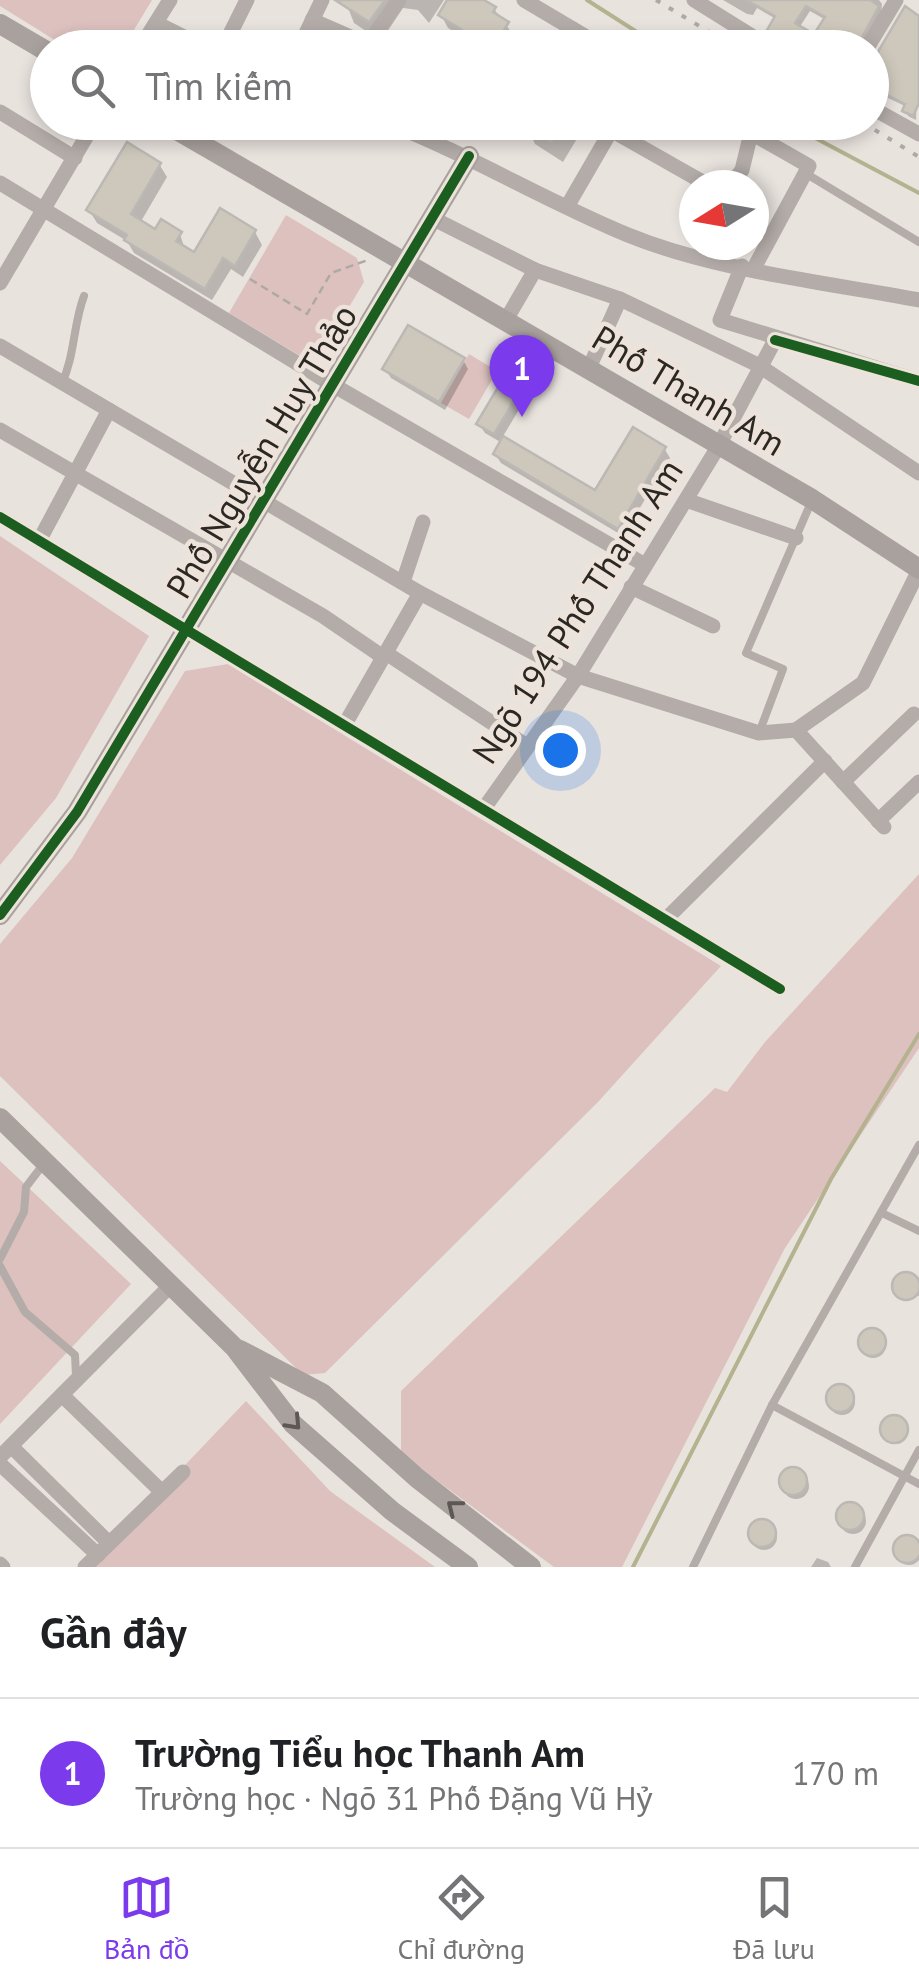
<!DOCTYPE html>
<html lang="vi">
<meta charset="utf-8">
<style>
body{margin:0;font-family:"PT Sans",sans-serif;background:#f2f2f2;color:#202124}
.compass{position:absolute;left:679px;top:170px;width:90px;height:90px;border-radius:50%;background:#fff;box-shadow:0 5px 15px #0003;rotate:259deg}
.you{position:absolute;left:560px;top:750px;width:35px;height:35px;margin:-25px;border:8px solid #fff;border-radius:50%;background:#1a73e8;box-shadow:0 0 0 15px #1a73e833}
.badge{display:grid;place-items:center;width:65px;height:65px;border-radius:50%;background:#7c3aed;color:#fff;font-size:32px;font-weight:700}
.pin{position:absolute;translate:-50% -82px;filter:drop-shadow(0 2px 5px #0008)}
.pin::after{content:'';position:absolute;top:52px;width:35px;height:30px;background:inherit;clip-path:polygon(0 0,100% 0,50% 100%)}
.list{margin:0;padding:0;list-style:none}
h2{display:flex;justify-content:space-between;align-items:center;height:130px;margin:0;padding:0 40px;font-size:42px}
h2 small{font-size:32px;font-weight:400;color:#757577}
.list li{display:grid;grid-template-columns:65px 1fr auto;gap:30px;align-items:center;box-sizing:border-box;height:150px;padding:0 40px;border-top:2px solid #e0e0e0}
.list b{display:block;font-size:38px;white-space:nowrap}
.list p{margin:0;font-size:32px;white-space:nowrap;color:#757577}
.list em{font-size:32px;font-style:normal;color:#757577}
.icon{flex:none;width:55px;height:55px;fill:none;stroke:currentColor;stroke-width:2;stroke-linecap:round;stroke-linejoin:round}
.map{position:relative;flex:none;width:919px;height:1567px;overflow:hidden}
.search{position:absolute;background:#fff;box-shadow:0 5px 15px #0003;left:30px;right:30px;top:30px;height:110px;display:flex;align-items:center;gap:25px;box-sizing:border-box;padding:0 35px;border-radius:55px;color:#757577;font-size:38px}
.sheet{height:280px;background:#fff}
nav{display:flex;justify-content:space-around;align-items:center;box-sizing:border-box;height:140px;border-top:2px solid #e0e0e0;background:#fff;font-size:28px;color:#757577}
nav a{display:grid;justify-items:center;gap:5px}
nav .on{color:#7c3aed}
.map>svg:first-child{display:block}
.green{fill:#dcc1be}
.shadow{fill:#0003;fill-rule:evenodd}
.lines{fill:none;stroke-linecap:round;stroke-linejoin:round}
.stream{stroke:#b4b28f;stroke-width:4}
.building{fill:#cec8bc;stroke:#bcb9b5;stroke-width:2.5;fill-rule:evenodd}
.path{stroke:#afa9a6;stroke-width:2.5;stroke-dasharray:8 5;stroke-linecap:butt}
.lane{stroke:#b3aca8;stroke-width:8}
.street{stroke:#b3aca8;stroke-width:15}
.secondary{stroke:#a9a19d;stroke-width:20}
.rail{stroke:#afa9a6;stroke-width:4;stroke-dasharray:5 10;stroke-linecap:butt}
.cycleway-casing{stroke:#ede3da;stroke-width:16}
.cycleway{stroke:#1b5e20;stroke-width:10}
.oneway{stroke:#5d5854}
.labels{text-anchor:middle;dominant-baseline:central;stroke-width:9;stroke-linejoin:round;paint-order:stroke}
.street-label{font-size:35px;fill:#2b2824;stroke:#ede3da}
</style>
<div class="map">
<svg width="919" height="1567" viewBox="0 0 919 1567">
<rect width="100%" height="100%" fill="#e9e3de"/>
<!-- green -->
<g class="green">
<polygon points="0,0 152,0 123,48 66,47 0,6"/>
<polygon points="286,215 357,258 364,282 324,349 299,355 229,313"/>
<polygon points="469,354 497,371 469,419 441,403"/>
<polygon points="0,536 149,636 56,798 0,865"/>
<polygon points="228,664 721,966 598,1102 325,1373 303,1375 0,1076 0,944 72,858 185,671"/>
<polygon points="919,874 919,1048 785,1248 622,1567 554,1567 401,1454 401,1391 715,1088 727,1092 765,1042"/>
<polygon points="0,1161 131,1284 0,1424"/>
<polygon points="246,1401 330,1491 435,1567 88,1567"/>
</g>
<!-- shadow -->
<g class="shadow">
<polygon points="345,0 444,0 429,23 418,10 403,8 381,41 354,23"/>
<polygon points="450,0 480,0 494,9 514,36 508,48 454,48 461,36 448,28 441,15"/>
<path d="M723 0H879L882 4 881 14 860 48H790L770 30 776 19 757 8 753 15 747 14ZM810 11 826 20 815 37 799 28Z"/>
<polygon points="905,12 919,30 916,120 908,116 907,107 884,96 881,102 872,99 872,79"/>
<polygon points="525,122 587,122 563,162 535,144"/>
<polygon points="159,164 167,177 140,223 156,232 180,234 185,250 195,255 255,232 262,245 243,277 231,269 212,300 134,253 127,241 97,223 89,210"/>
<polygon points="463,360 468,369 445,410 391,378 385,369"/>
<polygon points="525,381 530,391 502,438 596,494 664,448 670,458 623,536 501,463 495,454 502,443 485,433 479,424"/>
<polygon points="900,1276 915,1278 919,1296 898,1293 895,1286"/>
<circle cx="873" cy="1345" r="13"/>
<circle cx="842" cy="1402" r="13"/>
<circle cx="896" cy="1432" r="12"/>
<circle cx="796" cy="1486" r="13"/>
<circle cx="853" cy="1521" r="13"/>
<circle cx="764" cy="1537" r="13"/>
<circle cx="909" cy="1553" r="12"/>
<polygon points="817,1558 828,1562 831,1567 811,1567"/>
</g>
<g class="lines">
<!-- stream -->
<g class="stream">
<polyline points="587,0 662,48"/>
<polyline points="785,122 919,193"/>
<polyline points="633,1567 831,1179 919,1034"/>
</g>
</g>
<!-- building -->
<g class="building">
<polygon points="335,0 385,0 369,22"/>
<polygon points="447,0 484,0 496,7 493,12 509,22 493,48 451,48 462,30 438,15"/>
<path d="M746 0H870L879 6 856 48H797L767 30 775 16ZM806 6 825 17 814 34 795 23Z"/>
<polygon points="905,6 919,16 919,103 913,116 902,111 905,104 881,92 878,99 872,97 872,73 879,50"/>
<polygon points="518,122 564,122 551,143"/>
<polygon points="127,142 161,163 131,214 155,229 161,219 182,232 176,241 194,252 220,208 256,230 235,266 223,258 205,289 124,240 127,235 86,210"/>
<polygon points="408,325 465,358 439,402 382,369"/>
<polygon points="509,369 527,379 494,434 476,424"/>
<polygon points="633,427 666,447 618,529 493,454 503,436 595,490"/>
<circle cx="906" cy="1286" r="14"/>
<circle cx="872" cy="1342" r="14"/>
<circle cx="840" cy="1398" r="14"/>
<circle cx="894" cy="1429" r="14"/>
<circle cx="793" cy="1481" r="14"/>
<circle cx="850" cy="1516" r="14"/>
<circle cx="762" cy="1533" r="14"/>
<circle cx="907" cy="1549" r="14"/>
</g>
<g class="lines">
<!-- path -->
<polyline class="path" points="250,279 307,314 331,273 368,260"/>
<!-- lane -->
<g class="lane">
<polyline points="805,173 919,242"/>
<path d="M62 383C75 355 73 325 84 296"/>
<polyline points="759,733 783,669 746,653 812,500"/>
<polyline points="882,1213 919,1231"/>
<polyline points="0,1259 24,1212 26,1187 42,1166"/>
<polyline points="0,1266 25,1312 75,1355 76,1376"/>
<polyline points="772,1405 919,1484"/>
<polyline points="693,1567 772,1405 919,1145"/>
<polyline points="855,1567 919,1450"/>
</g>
<!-- street -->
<g class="street">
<polyline points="524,0 605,48"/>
<polyline points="694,0 771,48"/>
<polyline points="312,20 376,48"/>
<polyline points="156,23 206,48"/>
<polyline points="368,44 399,0"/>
<polyline points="140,48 170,0"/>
<polyline points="223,48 247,0"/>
<polyline points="299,48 322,0"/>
<polyline points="561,48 573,29"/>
<polyline points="867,48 896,0"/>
<polyline points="872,108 919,134"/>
<polyline points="0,112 75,158"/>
<path d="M385 122C469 154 545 201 628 235 716 271 825 282 919 300"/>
<polyline points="732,122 809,166 754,268"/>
<polyline points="611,130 708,185"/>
<polyline points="0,183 333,385 645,565"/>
<polyline points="731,185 742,170 751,133"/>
<polyline points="568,205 616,122"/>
<polyline points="432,218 535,270 620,299 758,365 919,473"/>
<polyline points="742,266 720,320 919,381"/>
<polyline points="0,283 95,122"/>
<polyline points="506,320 535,270"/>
<polyline points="0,346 420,593 578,676 759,733 796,730"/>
<polyline points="589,368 620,299"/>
<polyline points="0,430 323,616 383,657"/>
<polyline points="686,500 796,538"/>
<polyline points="0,517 780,989"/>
<polyline points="39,541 109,410"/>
<polyline points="403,582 423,522"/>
<polyline points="631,587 713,626"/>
<polyline points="386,653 527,746"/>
<polyline points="345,724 420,593"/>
<polyline points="796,730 863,683 919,570"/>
<polyline points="796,730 884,827"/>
<polyline points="843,782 914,714"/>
<polyline points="485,807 578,676 718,447 775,340"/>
<polyline points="878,821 919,782"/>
<polyline points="666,919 825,761"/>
<polyline points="62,1395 162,1492"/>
<polyline points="11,1446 109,1543"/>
<polyline points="0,1457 171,1285"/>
<polyline points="0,1464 98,1555"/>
<polyline points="0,1564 3,1567"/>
<polyline points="85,1567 183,1472"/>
</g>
<!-- secondary -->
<g class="secondary">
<polyline points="0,24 48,52"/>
<polyline points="163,122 812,499 919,569"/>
<polyline points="0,915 77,812 469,156"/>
<polyline points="0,1118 234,1347 293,1424 392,1511 468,1567"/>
<polyline points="240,1350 322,1393 417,1478 531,1567"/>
</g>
<!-- rail -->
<g class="rail">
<polyline points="656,0 736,48"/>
<polyline points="862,122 919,157"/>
</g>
<defs>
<g id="cycleway">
<polyline points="775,340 919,381"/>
<polyline points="0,517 780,989"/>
<polyline points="0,915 77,812 469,156"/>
</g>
</defs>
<!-- cycleway casing -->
<use href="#cycleway" class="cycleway-casing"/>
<!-- cycleway -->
<use href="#cycleway" class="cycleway"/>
</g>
<!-- one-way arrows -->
<defs><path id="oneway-chevron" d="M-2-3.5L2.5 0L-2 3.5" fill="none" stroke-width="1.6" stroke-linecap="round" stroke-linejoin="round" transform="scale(2.5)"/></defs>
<g class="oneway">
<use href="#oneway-chevron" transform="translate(294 1423) rotate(47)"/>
<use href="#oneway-chevron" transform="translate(454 1507) rotate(-142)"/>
</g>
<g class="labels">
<!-- street labels -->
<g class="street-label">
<text transform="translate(689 390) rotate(31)">Phố Thanh Am</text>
<text transform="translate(261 451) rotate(-59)">Phố Nguyễn Huy Thảo</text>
<text transform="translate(577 611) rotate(-57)">Ngõ 194 Phố Thanh Am</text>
</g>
</g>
</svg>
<svg class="compass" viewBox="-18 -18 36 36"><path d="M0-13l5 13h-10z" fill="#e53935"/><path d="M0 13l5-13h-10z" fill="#757577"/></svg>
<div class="you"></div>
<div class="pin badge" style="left:522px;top:417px">1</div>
<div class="search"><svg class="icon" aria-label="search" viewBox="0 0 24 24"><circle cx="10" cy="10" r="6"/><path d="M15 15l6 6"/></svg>Tìm kiếm</div>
</div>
<section class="sheet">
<h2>Gần đây<small></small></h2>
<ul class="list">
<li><span class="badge">1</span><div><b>Trường Tiểu học Thanh Am</b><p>Trường học · Ngõ 31 Phố Đặng Vũ Hỷ</p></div><em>170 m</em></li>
</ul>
</section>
<nav>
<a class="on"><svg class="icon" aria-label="map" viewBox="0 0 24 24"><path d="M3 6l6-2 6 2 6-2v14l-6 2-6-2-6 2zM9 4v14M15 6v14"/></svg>Bản đồ</a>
<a><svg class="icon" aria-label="directions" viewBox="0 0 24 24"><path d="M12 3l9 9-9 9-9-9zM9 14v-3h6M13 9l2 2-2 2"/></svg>Chỉ đường</a>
<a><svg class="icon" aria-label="saved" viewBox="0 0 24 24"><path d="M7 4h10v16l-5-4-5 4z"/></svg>Đã lưu</a>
</nav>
